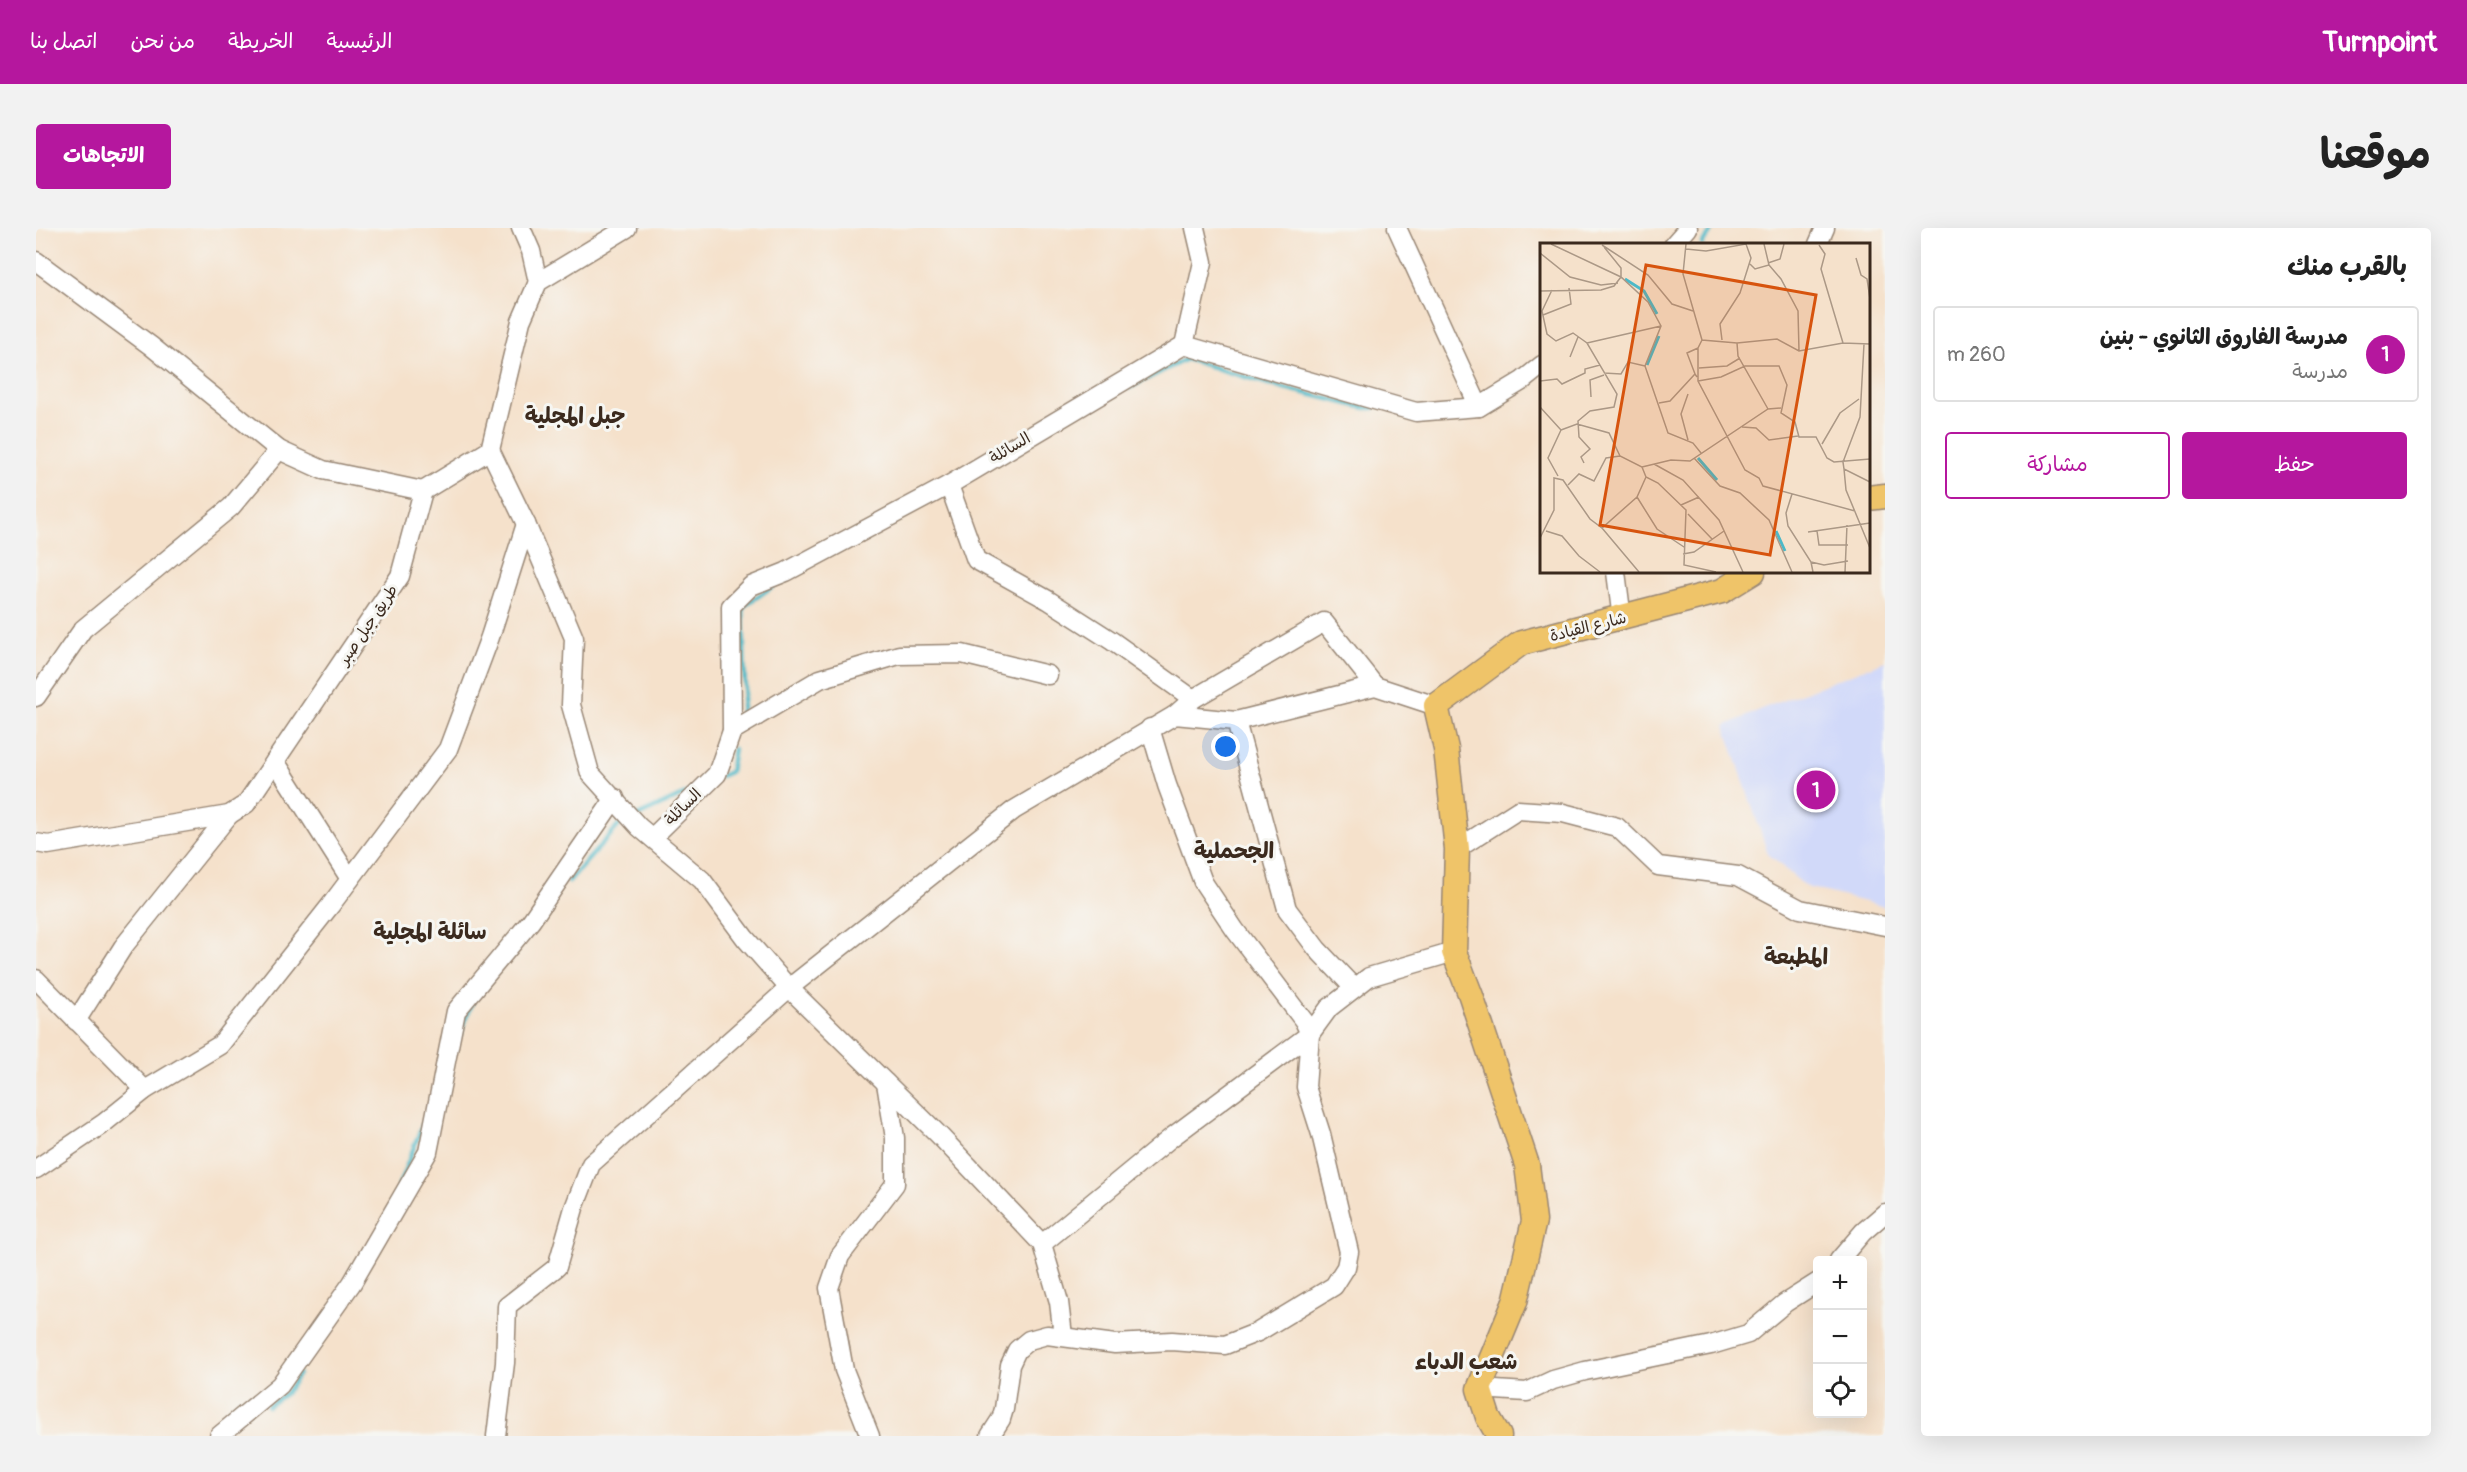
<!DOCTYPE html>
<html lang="ar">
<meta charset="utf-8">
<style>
body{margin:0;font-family:Pangolin,"Playpen Sans Arabic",sans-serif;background:#f2f2f2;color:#222;direction:rtl}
.controls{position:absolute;right:18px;bottom:18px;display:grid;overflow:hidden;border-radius:6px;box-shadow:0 6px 24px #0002}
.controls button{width:54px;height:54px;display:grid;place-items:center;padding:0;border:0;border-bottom:2px solid #e0e0e0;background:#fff;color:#222;font:30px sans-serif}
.you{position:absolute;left:1190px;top:519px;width:21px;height:21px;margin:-15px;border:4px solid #fff;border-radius:50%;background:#1a73e8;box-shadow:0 0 0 9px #1a73e833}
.badge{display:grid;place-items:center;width:39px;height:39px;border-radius:50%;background:#b5179e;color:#fff;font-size:20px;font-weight:700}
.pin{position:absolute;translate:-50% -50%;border:3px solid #fff;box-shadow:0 2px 6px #0006}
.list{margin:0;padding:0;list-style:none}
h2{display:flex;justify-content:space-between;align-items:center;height:78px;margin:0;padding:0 24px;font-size:26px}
h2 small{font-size:20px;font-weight:400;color:#767676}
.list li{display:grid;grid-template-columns:39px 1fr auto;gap:18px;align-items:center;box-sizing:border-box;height:96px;margin:0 12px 12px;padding:0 12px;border:2px solid #e0e0e0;border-radius:6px}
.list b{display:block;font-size:22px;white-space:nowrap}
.list p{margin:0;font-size:20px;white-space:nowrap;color:#767676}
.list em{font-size:20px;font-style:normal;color:#767676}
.actions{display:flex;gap:12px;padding:18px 24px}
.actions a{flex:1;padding:14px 0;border:2px solid #b5179e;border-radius:6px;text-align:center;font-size:21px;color:#b5179e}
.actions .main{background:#b5179e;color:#fff}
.icon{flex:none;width:33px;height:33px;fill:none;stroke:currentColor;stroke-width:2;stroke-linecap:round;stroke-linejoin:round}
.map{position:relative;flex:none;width:1849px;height:1208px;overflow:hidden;direction:ltr;border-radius:6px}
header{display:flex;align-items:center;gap:36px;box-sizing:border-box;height:84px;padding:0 30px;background:#b5179e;color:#fff}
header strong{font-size:28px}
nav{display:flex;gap:33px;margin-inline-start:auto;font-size:21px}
.intro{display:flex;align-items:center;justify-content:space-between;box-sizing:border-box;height:144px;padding:0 36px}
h1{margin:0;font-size:42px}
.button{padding:15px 27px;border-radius:6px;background:#b5179e;color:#fff;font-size:21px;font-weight:700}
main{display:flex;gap:36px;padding:0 36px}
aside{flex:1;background:#fff;border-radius:6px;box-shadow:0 6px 24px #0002}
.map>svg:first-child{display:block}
.built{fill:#d1d9f9}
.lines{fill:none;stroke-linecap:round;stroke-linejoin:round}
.stream{stroke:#4cb9c8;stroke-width:4.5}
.minor-casing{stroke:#988674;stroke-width:21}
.major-casing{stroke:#988674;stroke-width:27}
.minor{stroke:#fff;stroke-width:18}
.major{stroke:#efc469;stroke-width:24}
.labels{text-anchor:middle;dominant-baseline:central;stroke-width:6;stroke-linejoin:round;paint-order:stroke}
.street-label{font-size:16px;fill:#3b2a1e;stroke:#f6f6f2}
.district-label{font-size:22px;font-weight:bold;fill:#3b2a1e;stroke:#f6f6f2}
.inset-river{fill:none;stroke:#4cb9c8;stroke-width:3}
.inset-road{fill:none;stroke:#ab9886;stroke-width:1.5}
.view{fill:#d7540e;fill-opacity:0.15;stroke:#d7540e;stroke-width:3}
.inset-edge{fill:none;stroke:#3b2a1e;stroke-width:3}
</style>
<header>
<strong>Turnpoint</strong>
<nav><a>الرئيسية</a><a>الخريطة</a><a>من نحن</a><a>اتصل بنا</a></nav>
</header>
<div class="intro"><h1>موقعنا</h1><a class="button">الاتجاهات</a></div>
<main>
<aside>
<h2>بالقرب منك<small></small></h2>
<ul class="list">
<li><span class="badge">1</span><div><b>مدرسة الفاروق الثانوي - بنين</b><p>مدرسة</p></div><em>260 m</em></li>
</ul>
<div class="actions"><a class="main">حفظ</a><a>مشاركة</a></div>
</aside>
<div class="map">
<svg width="1849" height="1208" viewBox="0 0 1849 1208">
<rect width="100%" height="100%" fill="#f6f6f2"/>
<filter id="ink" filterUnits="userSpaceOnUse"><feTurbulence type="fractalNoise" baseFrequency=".0167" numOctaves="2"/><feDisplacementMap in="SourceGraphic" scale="12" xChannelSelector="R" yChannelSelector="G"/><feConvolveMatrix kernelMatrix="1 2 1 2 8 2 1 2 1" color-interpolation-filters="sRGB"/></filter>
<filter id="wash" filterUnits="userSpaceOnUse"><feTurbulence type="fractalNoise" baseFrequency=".008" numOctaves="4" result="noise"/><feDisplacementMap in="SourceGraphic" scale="24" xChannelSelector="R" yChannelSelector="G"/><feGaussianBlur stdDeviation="1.35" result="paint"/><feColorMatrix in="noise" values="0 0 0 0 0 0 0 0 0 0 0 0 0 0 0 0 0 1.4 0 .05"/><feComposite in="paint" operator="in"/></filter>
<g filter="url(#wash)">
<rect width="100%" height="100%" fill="#f5e1cb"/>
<!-- built -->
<polygon class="built" points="1849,433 1849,679 1770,659 1732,626 1689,498 1728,480"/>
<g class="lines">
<!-- stream -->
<g class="stream">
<polyline points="1666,16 1678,0"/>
<polyline points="1093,160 1150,131 1236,157 1329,180 1338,180"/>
<polyline points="704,489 709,461 707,379 737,358"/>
<polyline points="685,548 694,544 698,521"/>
<polyline points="599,589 651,565"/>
<polyline points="533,653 584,596 591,593"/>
<polyline points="424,806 436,775"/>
<polyline points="363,957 391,886"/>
<polyline points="232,1178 250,1165 263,1146"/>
</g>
</g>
</g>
<g filter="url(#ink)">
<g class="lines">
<defs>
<g id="minor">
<polyline points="485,0 495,23 502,54"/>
<polyline points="1361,0 1443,179"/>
<polyline points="1638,16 1652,0"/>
<polyline points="1782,16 1789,0"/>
<polyline points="0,33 115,118 243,222 287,242 387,263"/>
<polyline points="1148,117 1167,34 1159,0"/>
<polyline points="454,222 490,296 538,410 535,477 554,545 603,599 666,652 709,710 753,760 903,907 1006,1016 1023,1074 1027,1108"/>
<polyline points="913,257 940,332 1012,372 1076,413 1157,471 1139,487"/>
<polyline points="1580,344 1586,391"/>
<polyline points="0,469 47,401 195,279 243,222"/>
<polyline points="1157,471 1288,394 1339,458"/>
<polyline points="1200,493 1251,681 1281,721 1318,760"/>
<polyline points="696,503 784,451 863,427 926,426 1012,447"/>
<polyline points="239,533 314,651"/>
<polyline points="617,609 681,546 696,503 695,378 715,358 750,344 913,257 1148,117 1380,184 1443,179 1486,153 1506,137"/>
<polyline points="0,615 12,617 193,587 210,576 364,348 387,263 454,222 485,93 502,54 591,0"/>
<polyline points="1421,621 1482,582 1527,585 1581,599 1622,638 1702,648 1764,681 1849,698"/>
<polyline points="0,751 109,862"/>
<polyline points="40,793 87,719 193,587"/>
<polyline points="0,941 68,895 109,862 184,817 294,678 412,521 454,409 490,296"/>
<polyline points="1006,1016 1136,909 1274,806 1293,780 1333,749 1418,724"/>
<polyline points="1803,1032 1827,1004 1849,985"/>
<polyline points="1443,1161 1491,1164 1517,1152 1549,1143 1675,1117 1712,1106 1749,1075 1782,1054"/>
<polyline points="183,1208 244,1157 316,1055 392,924 420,783 495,693 579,570"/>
<polyline points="460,1208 469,1135 471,1078 521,1039 538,980 555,936 753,760 978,582 1139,487 1200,493 1339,458 1400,478"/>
<polyline points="834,1208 808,1142 793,1060 804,1028 859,956 859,910 850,855"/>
<polyline points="954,1208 965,1191 968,1181 974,1137 981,1122 993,1112 1011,1107 1079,1116 1136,1113 1189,1117 1222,1104 1298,1058 1310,1039 1313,1024 1285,906 1270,859 1274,806 1268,793 1199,702 1167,654 1131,557 1114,500"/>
</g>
<g id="major">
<polyline points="1832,270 1849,268"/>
<polyline points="1463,1208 1452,1189 1443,1161 1479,1074 1498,993 1491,937 1435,768 1418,724 1421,621 1410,521 1400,478 1485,415 1686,363 1717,344"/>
</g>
</defs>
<!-- minor casing -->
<use href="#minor" class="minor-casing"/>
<!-- major casing -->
<use href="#major" class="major-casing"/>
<!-- minor -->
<use href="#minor" class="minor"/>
<!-- major -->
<use href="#major" class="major"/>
</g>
</g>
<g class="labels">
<!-- street labels -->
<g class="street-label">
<text transform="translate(974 220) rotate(-31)">السائلة</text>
<text transform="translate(332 397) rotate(-56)">طريق جبل صبر</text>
<text transform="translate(1552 399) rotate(-14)">شارع القيادة</text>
<text transform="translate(647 579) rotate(-45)">السائلة</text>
</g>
<!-- district labels -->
<g class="district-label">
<text x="539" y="188">جبل المجلية</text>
<text x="1198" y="623">الجحملية</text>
<text x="394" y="704">سائلة المجلية</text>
<text x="1760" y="729">المطبعة</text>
<text x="1430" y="1134">شعب الدباء</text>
</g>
</g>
<!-- overview -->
<g transform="translate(1504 15)">
<rect width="330" height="330" fill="#f5e1cb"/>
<path class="inset-river" d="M85 36 104 48 117 71M107 122 119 93M158 215 177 237M236 288 245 308"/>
<path class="inset-road" d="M11 1 81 34 108 59 121 83 105 123 128 190 153 200 161 210M146 1 143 31 162 97 197 100 237 96 259 108 303 100 330 101M62 2 108 32 132 61 153 68M279 2 285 11 281 26 303 100M64 4 81 25V34M146 6 166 8 206 1 211 15 200 50 180 81 182 97M0 10 30 34 61 42 78 40M316 15 321 32 327 36 330 56M228 20 240 16 244 1M210 21 215 26 229 22 224 1M229 22 241 36 258 68 259 108M12 47 2 68 7 91 16 98 33 90 47 100 77 151 74 164 50 168 38 178 39 194 50 206 41 214 44 220M0 48 61 47 74 43 81 34M3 72 31 61 29 45M162 97 158 105V138L205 227 219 235 223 243 315 268M47 100 121 83M197 100 198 113 228 166M324 101 320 174 303 219 304 226 330 239M30 114 38 94M159 125 187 123 200 115M64 130 81 131 88 119 105 123M155 131 147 110 158 105M0 138 17 136 22 141 45 130V126L60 122M158 138 181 134 205 123H239L247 142 241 170 255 179 259 194H276L287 215 294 219 330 216M148 151 141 171 148 197M51 154 50 137 64 132M119 160 130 158 155 131 157 134M0 164 21 187M202 184 216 185 229 197 258 193M21 187 37 181 69 190 80 213 102 224 106 234 118 240 146 267 144 322 176 329M282 201 300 170 319 156M154 215 180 243 200 250 229 277 252 329M114 221 143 237 179 277 203 329M102 224 131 217 150 218 228 166 241 165M304 226 306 247 330 305M18 233 8 215 21 187M28 242 39 231 54 238 66 215 80 213M252 251 246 270 248 283 271 319 273 329M97 254 117 286 144 304M141 262 159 254M148 271 172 296M62 285 99 329M6 288 22 293 39 313 60 329M277 288 279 302H308M268 289 330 280M0 295 14 267V235L23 237 50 276 62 285 97 254 106 234M143 311 154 309 184 288M271 319 284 322 308 318M305 329 307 282"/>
<path class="view" d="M106 22 276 52 230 312 60 282Z"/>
<rect width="330" height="330" class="inset-edge"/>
</g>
</svg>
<div class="controls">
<button>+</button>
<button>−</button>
<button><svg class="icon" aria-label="locate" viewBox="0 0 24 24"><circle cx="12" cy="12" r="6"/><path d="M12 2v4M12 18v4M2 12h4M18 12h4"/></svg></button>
</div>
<div class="you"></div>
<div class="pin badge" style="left:1780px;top:562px">1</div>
</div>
</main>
